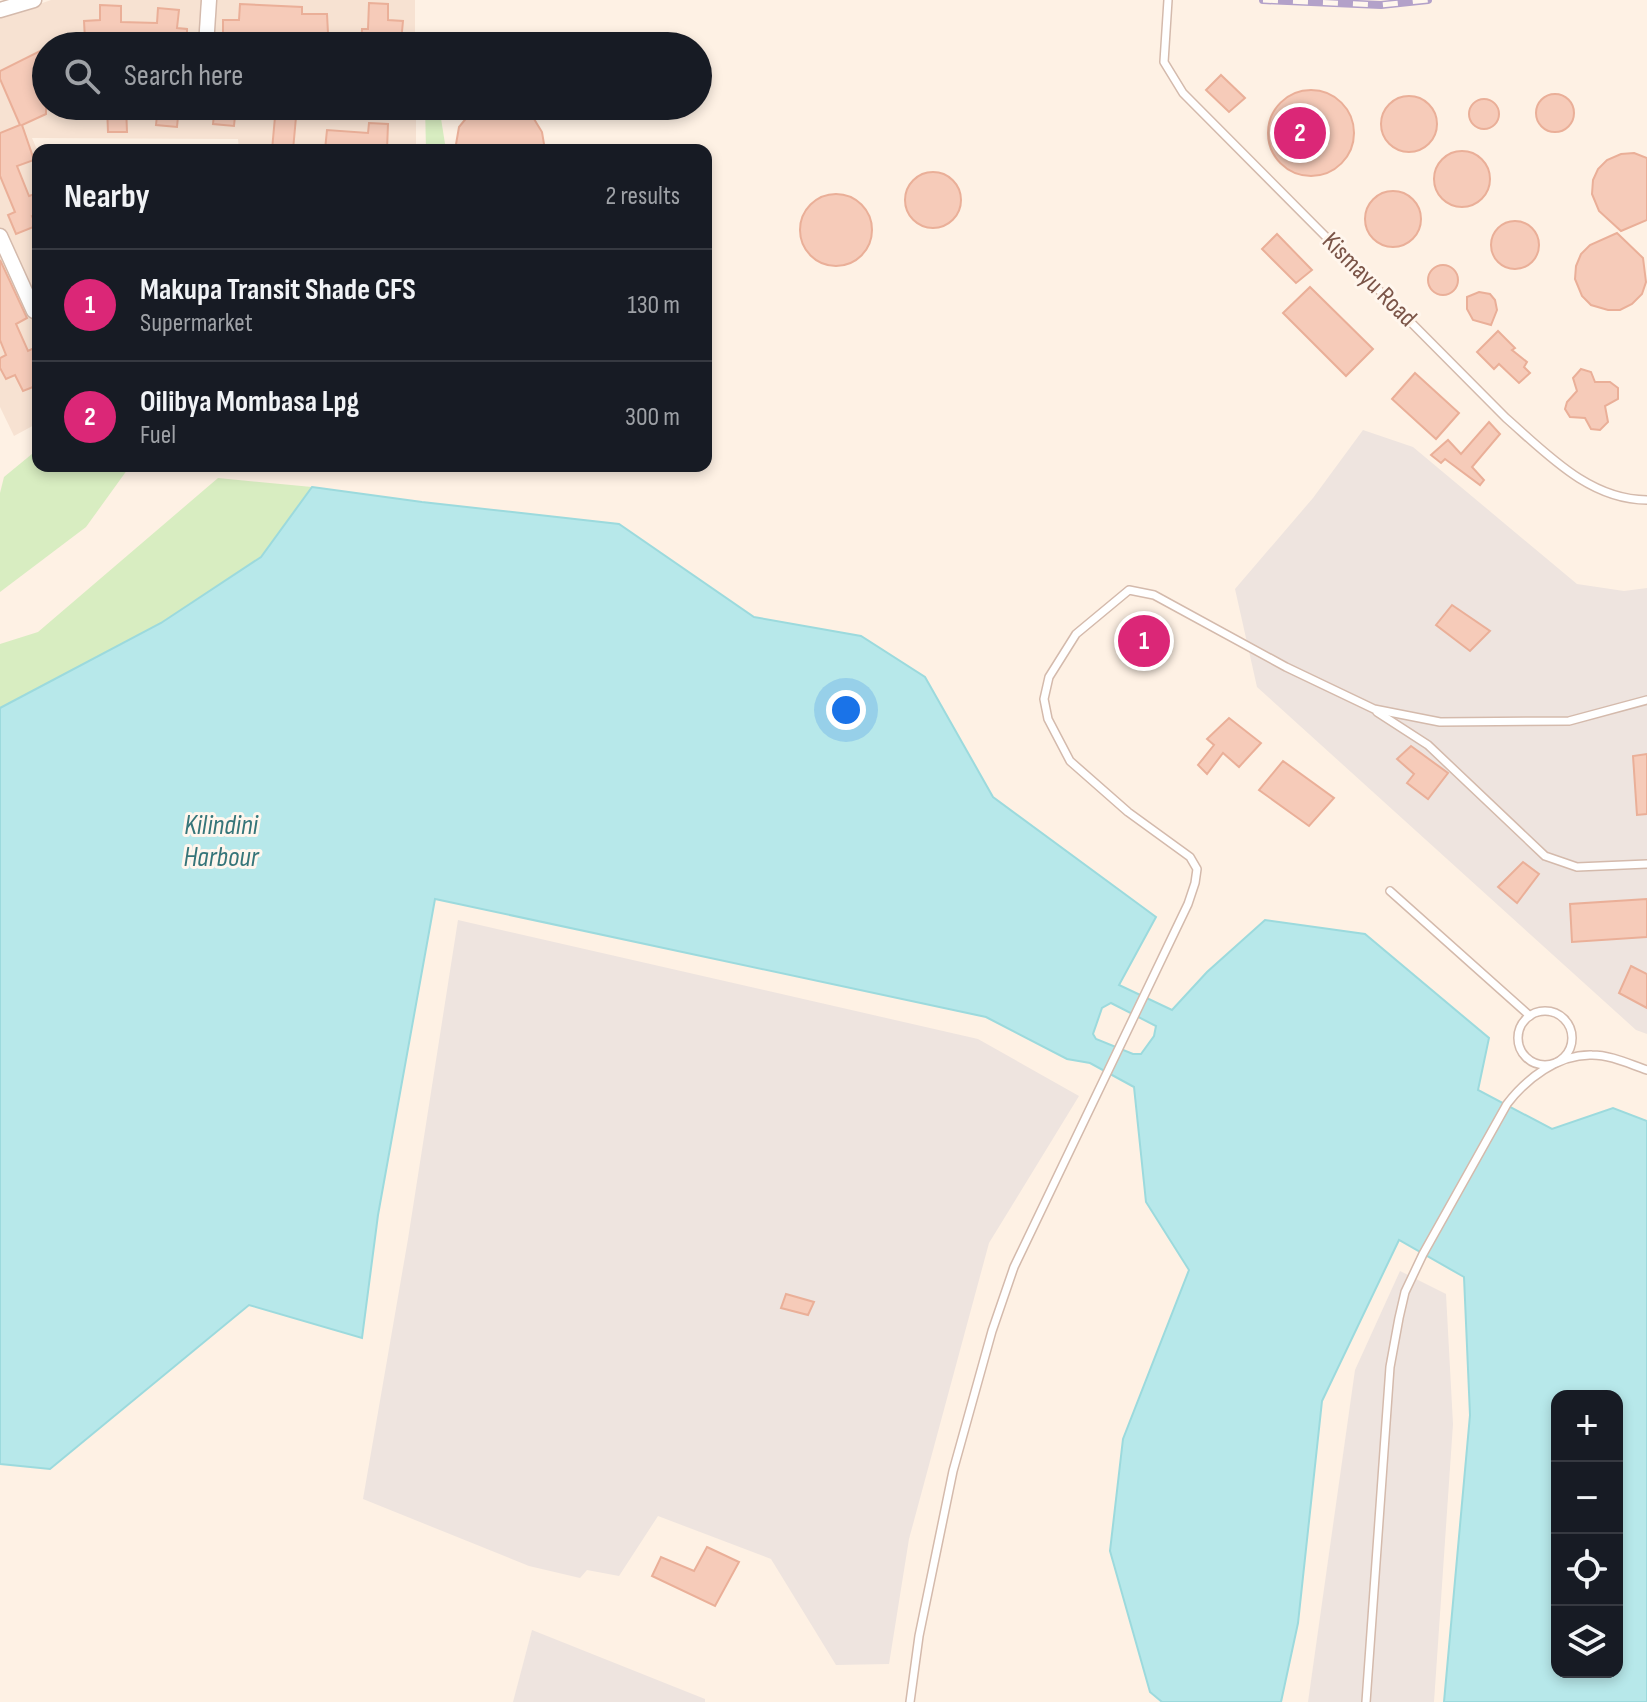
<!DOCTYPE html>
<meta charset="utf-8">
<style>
body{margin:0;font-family:"Sofia Sans Condensed",sans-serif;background:#242831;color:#f1f3f6}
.controls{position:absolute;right:24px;bottom:24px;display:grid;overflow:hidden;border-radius:16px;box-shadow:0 4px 12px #0003}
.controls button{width:72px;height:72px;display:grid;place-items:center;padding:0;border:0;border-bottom:2px solid #363941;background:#171b24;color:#f1f3f6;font:40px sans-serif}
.you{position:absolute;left:846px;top:710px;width:28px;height:28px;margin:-20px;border:6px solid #fff;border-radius:50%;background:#1a73e8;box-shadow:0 0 0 12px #1a73e833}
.badge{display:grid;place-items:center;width:52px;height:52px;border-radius:50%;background:#db2777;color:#fff;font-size:26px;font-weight:700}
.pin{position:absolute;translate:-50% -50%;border:4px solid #fff;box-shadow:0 2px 8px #0006}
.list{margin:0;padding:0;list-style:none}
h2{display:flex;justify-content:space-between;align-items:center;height:104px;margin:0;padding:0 32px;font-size:34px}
h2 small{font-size:26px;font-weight:400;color:#9ea1a6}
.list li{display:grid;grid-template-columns:52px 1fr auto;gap:24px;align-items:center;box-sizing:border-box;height:112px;padding:0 32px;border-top:2px solid #363941}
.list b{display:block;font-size:30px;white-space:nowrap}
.list p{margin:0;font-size:26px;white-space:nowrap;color:#9ea1a6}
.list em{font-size:26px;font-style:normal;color:#9ea1a6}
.icon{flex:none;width:44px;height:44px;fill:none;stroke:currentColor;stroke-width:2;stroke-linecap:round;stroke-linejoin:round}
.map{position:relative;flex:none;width:1647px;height:1702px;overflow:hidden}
.search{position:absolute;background:#171b24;box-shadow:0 4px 12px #0003;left:32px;top:32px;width:680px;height:88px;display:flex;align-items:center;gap:20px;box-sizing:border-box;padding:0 28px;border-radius:44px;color:#9ea1a6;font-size:30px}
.panel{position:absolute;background:#171b24;box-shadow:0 4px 12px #0003;left:32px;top:144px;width:680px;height:328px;border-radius:16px}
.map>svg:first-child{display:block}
.residential{fill:#f7e2d2}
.industrial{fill:#eee4df}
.green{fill:#d8edc1}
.water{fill:#b7e8ea;stroke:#9cdadd;stroke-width:2;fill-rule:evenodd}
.building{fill:#f6cbb9;stroke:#eaaf98;stroke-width:2}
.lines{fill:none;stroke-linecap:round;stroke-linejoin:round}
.lane-casing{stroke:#d4baac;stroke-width:10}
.street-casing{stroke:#d4baac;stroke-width:17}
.lane{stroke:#fff;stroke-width:7}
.street{stroke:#fff;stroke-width:14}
.rail-casing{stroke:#b3a1c9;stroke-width:8}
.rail{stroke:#fff6ed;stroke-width:5;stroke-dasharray:15;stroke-linecap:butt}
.labels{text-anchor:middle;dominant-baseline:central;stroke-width:6;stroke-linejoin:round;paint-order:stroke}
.street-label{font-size:26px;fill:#7a5447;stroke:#fff6ed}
.water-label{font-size:28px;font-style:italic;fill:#367579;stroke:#fff6ed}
</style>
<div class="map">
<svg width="1647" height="1702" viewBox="0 0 1647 1702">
<rect width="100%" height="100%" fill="#fef1e4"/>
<!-- residential -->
<polygon class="residential" points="51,0 415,0 415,46 46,46 46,106 416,106 416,150 239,150 238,139 32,138 38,152 38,423 14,436 0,407 0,18"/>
<!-- industrial -->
<g class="industrial">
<polygon points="1363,430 1413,447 1577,584 1624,591 1647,588 1647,1034 1636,1030 1257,687 1235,589 1313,498"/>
<polygon points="458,920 978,1039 1079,1096 989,1243 909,1539 889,1664 836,1665 771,1559 658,1516 619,1576 587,1570 580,1578 529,1566 363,1499 408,1239"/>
<polygon points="1400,1271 1446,1294 1453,1424 1434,1702 1308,1702 1355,1370"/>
<polygon points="532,1630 705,1699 705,1702 513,1702"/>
</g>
<!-- green -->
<g class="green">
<polygon points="425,106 439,106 446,150 426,150"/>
<polygon points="38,449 38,466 130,466 86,527 0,592 0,493 4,477"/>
<polygon points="218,478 312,487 261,557 161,623 0,708 0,644 38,632"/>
</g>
<!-- water -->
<path class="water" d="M312 487 422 502 619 524 754 617 861 636 925 677 993 797 1156 917 1119 985 1172 1010 1207 972 1265 920 1365 934 1489 1038 1478 1090 1552 1129 1613 1108 1647 1121V1702H1444L1470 1415 1464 1277 1399 1240 1322 1401 1298 1623 1281 1702H1162L1150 1692 1110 1551 1123 1439 1189 1270 1146 1202 1134 1087 1090 1063 1067 1059 986 1017 435 899 378 1215 362 1338 249 1305 50 1469 0 1464V708L161 623 261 557ZM1111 1003 1156 1026 1154 1036 1141 1054H1133L1096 1039 1093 1034 1102 1008ZM1557 1396H1617V1672H1557Z"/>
<!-- building -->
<g class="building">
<polygon points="369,3 388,4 388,20 403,21 401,42 383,40 382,46 361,46 362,29 368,29"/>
<polygon points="240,4 302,7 302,14 327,14 328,33 312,33 311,46 249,45 249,38 223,39 223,20 239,20"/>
<polygon points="100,5 121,6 121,22 157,23 158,8 179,10 177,28 187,29 187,46 166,46 166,42 131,42 131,46 111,46 111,39 85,40 84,21 100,20"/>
<polygon points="42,50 46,58 46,114 22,125 34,160 17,166 29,196 38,193 38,214 32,216 36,226 16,234 8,215 15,212 0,176 0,133 20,125 0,79 0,71"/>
<polygon points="1221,75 1245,98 1229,112 1206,90"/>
<circle cx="1311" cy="133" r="43"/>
<circle cx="1555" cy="113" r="19"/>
<circle cx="1409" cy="124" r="28"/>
<circle cx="1484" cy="114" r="15"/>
<polygon points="107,106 126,106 127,132 108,132"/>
<polygon points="158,106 179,106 177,127 156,125"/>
<polygon points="215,106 236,106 234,126 213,124"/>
<polygon points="276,106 297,106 293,150 272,150"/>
<polygon points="515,106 534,119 542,132 545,150 455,150 459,127 468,116 485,106"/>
<polygon points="369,123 388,124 387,150 325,150 327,130 368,133"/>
<circle cx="1462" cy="179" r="28"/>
<polygon points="1634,153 1647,158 1647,220 1621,231 1599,211 1592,194 1593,180 1598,169 1607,160 1621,154"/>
<circle cx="933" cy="200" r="28"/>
<circle cx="1393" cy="219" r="28"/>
<circle cx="836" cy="230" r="36"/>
<circle cx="1515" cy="245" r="24"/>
<polygon points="1617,233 1643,258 1646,282 1642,294 1632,304 1620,310 1608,310 1591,305 1582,296 1575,279 1576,266 1581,254 1590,245"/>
<polygon points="1277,234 1312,270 1296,283 1262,249"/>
<polygon points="0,260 27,318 16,324 28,351 38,346 38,385 23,391 15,375 6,379 0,368 0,358 6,355 0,340"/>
<circle cx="1443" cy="280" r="15"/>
<polygon points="1310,287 1373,349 1346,376 1283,313"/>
<polygon points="1479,292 1490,294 1495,300 1497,310 1491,325 1473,320 1467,309 1467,297"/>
<polygon points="1498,331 1515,348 1512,350 1527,362 1524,367 1530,373 1519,383 1499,364 1494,369 1477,352"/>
<polygon points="1581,369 1591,372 1595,382 1610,382 1618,388 1618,399 1605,406 1608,422 1600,430 1591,429 1585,418 1570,417 1565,409 1567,402 1577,391 1573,378"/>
<polygon points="1415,373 1459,413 1436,439 1392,399"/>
<polygon points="1489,422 1500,434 1472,467 1484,480 1480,485 1445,459 1441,463 1431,455 1448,440 1461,454"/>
<polygon points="1452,605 1490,631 1470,651 1436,625"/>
<polygon points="1229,718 1261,743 1239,767 1223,753 1207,774 1198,765 1214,745 1207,739"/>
<polygon points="1411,746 1448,773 1428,799 1407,783 1414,774 1397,759"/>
<polygon points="1647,754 1647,814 1637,815 1633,756"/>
<polygon points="1283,761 1334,798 1309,826 1259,790"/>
<polygon points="1523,862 1539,874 1517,903 1498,887"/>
<polygon points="1647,899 1647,937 1572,942 1570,904"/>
<polygon points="1631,966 1647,974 1647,1008 1619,993"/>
<polygon points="786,1294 814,1302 808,1315 781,1308"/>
<polygon points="707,1547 739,1562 715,1606 652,1576 661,1557 694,1571"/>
</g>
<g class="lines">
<defs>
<g id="lane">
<path d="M1168 0 1164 62 1183 93 1506 418C1546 453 1589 500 1647 500"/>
<polyline points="1377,712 1428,745 1545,856 1577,867 1647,864"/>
<polyline points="1390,891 1530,1016"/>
<circle cx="1545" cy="1038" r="27"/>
<polyline points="910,1702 919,1636 953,1471 992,1331 1014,1267 1188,904 1195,883 1197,869 1190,857 1128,812 1070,761 1048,719 1044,699 1049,677 1076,634 1129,590 1154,595 1286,667 1374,709 1440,722 1569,721 1647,700"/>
<path d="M1366 1702 1390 1367 1399 1318 1405 1292 1423 1254 1507 1104C1526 1079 1558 1054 1592 1055 1611 1055 1629 1064 1647 1070"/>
</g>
<g id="street">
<polyline points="0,10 34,0"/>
<polyline points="206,46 209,0"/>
<polyline points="0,236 34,311"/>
</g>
</defs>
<!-- lane casing -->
<use href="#lane" class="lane-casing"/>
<!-- street casing -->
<use href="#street" class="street-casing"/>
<!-- lane -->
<use href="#lane" class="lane"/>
<!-- street -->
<use href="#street" class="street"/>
<defs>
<polyline id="rail" points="1263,0 1381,5 1428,0"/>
</defs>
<!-- rail casing -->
<use href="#rail" class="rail-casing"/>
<!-- rail -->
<use href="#rail" class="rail"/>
</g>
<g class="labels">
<!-- street labels -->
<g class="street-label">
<text transform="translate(1369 280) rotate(45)">Kismayu Road</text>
</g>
<!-- water labels -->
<g class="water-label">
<text x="221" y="825">Kilindini<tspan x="221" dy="32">Harbour</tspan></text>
</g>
</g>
</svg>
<div class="controls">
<button>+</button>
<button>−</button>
<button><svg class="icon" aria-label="locate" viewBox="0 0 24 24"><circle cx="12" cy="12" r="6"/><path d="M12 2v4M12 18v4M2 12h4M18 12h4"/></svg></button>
<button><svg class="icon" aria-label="layers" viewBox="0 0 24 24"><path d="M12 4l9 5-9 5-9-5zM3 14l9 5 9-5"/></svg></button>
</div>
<div class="you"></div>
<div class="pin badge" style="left:1144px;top:641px">1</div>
<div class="pin badge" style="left:1300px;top:133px">2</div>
<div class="search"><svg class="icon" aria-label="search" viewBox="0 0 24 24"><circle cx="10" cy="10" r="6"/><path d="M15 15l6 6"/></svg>Search here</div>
<section class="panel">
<h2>Nearby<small>2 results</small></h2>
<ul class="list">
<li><span class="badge">1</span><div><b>Makupa Transit Shade CFS</b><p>Supermarket</p></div><em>130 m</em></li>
<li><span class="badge">2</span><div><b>Oilibya Mombasa Lpg</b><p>Fuel</p></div><em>300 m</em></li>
</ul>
</section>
</div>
